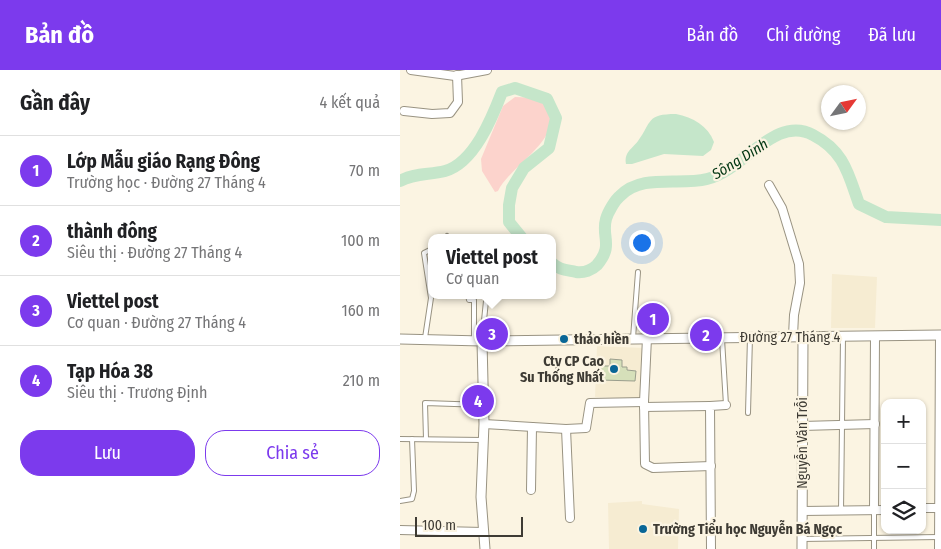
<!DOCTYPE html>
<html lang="vi">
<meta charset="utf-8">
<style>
body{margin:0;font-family:"Fira Sans Condensed",sans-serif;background:#f2f2f2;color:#202124}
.controls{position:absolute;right:15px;bottom:15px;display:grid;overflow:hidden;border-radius:10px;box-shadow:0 1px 4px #0004}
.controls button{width:45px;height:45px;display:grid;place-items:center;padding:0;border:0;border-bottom:1px solid #e0e0e0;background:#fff;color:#202124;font:25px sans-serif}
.compass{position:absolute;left:421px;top:15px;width:45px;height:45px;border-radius:50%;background:#fff;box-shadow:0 1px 4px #0004;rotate:57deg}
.scale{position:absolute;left:15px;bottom:12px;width:108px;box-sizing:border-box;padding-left:5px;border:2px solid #3e3b34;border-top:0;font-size:14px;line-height:18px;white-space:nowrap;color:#3e3b34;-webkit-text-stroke:4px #fbf4e2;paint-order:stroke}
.you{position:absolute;left:241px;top:172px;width:18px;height:18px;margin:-12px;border:4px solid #fff;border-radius:50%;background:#1a73e8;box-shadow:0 0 0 8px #1a73e833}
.badge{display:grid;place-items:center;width:32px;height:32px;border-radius:50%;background:#7c3aed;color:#fff;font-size:16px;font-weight:700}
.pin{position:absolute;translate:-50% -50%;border:2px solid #fff;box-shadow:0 1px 5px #0006}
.popup{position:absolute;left:28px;top:164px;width:128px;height:65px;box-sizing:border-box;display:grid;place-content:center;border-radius:10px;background:#fff;filter:drop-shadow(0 1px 4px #0005);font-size:16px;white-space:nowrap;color:#757577}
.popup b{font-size:19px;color:#202124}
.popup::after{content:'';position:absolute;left:50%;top:100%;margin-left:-10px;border:10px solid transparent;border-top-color:#fff}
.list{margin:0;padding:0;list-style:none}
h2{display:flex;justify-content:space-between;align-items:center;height:65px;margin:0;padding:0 20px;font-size:21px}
h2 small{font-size:16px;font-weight:400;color:#757577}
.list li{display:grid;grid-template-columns:32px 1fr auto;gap:15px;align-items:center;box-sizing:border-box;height:70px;padding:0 20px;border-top:1px solid #e0e0e0}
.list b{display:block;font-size:19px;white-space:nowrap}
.list p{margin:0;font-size:16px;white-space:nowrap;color:#757577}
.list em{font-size:16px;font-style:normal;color:#757577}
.actions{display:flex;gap:10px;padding:15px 20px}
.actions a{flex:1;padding:11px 0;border:1px solid #7c3aed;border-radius:20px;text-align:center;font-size:18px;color:#7c3aed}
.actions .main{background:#7c3aed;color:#fff}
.icon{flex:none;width:28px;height:28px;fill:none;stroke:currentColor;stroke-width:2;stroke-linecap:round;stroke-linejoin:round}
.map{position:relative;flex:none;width:541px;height:479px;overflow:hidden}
header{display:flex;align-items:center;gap:30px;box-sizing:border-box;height:70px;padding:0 25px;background:#7c3aed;color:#fff}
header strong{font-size:24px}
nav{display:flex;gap:28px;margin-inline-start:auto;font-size:18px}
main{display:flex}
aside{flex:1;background:#fff}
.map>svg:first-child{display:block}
.built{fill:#f6ecd2}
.green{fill:#fcd3cc}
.water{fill:#c5e6ca}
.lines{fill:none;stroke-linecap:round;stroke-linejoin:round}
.river{stroke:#c5e6ca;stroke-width:12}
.building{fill:#d6e0ba;stroke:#9a9e8d}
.service-casing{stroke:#999382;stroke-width:6}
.minor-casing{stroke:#999382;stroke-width:10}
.tertiary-casing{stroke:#999382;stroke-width:11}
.service{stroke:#fff;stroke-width:4}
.minor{stroke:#fff;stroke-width:8}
.tertiary{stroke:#fff;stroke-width:9}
.poi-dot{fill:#096696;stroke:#fbf4e2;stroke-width:2}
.labels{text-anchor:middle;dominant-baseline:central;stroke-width:4.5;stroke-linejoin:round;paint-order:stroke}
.street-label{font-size:14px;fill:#3e3b34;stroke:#fbf4e2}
.poi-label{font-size:14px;font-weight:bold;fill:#3e3b34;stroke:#fbf4e2;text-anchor:start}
.water-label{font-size:15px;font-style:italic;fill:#003612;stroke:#fbf4e2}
</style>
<header>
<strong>Bản đồ</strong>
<nav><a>Bản đồ</a><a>Chỉ đường</a><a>Đã lưu</a></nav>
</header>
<main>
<aside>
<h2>Gần đây<small>4 kết quả</small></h2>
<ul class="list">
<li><span class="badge">1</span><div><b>Lớp Mẫu giáo Rạng Đông</b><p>Trường học · Đường 27 Tháng 4</p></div><em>70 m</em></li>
<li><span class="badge">2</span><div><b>thành đông</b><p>Siêu thị · Đường 27 Tháng 4</p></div><em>100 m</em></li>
<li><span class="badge">3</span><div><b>Viettel post</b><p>Cơ quan · Đường 27 Tháng 4</p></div><em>160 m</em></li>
<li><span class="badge">4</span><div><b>Tạp Hóa 38</b><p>Siêu thị · Trương Định</p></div><em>210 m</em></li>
</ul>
<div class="actions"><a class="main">Lưu</a><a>Chia sẻ</a></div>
</aside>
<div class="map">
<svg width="541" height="479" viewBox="0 0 541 479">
<rect width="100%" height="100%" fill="#fbf4e2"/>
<!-- built -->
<g class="built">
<polygon points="432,204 477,207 475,258 431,258"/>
<polygon points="197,276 243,278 242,329 195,327"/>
<polygon points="242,431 242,434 279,439 278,479 209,479 208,433"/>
</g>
<!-- green -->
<path class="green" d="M115 27 140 28C178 61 110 94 98 121L95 122 82 101 81 89 103 36Z"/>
<!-- water -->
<path class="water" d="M276 44C293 47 308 56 314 72L311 80 303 86 264 84 232 94H226C224 82 232 79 238 71 252 52 246 44 276 44Z"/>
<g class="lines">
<!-- river -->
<g class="river">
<path d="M0 111C14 103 30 105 45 101 74 93 92 48 102 22L115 18 147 29 156 48 149 78 124 98 112 118 109 135V152L122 168"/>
<path d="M152 193C159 200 167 200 176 202 184 203 192 200 197 195 214 175 201 167 206 149 208 142 215 130 220 126 242 103 279 116 307 109 343 101 375 44 413 65 444 81 448 103 459 134L486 147 541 150"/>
</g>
</g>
<!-- building -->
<polygon class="building" points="210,289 222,290 222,297 227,297 227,300 236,301 235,311 200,310 201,296 210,296"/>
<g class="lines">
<defs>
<g id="service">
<polyline points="45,168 47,166"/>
<polyline points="68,225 69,230 74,230 74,271"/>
<polyline points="25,268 31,228 24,183 32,179"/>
<polyline points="233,268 238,202"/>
<polyline points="322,269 326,335"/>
<polyline points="82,270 86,231 97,225"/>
<polyline points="348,343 350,267"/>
<polyline points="0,369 83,370"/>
<polyline points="26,369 25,333 84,335"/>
<polyline points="0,431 12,429 14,421 12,369"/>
<polyline points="441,442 443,267"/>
<polyline points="402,469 539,467"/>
<polyline points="474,479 474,440"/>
</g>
<g id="minor">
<polyline points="11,0 55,6 87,0"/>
<polyline points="4,41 32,44 50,43 58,32 57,5"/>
<polyline points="369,115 382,138 399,194 400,213 394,245 393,266"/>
<polyline points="247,268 244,332 245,394 253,398 311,396"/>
<polyline points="244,337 310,336"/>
<polyline points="84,354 166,359 186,358 190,333 244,332"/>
<polyline points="402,356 475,354"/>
<polyline points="166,359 170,448"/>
<polyline points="131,420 132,357"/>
<polyline points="522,438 540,438"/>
<polyline points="474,440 475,266"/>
<polyline points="402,441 485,440"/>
<polyline points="0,460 83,462"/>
<polyline points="311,479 310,336 326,335"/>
<polyline points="539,479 540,265"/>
</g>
<g id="tertiary">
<polyline points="0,269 82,271 541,265"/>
<polyline points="82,271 84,354 81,427 85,479"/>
<polyline points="402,479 403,266"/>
</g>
</defs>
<!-- service casing -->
<use href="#service" class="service-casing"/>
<!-- minor casing -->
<use href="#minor" class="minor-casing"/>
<!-- tertiary casing -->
<use href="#tertiary" class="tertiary-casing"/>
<!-- service -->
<use href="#service" class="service"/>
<!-- minor -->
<use href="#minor" class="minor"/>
<!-- tertiary -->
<use href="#tertiary" class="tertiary"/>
</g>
<!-- markers -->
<g class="poi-dot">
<circle cx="164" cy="269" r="5"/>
<circle cx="214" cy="299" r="5"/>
<circle cx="243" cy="459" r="5"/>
</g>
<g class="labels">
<!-- street labels -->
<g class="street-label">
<text x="390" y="267">Đường 27 Tháng 4</text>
<text transform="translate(402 373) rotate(-90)">Nguyễn Văn Trỗi</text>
</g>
<!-- poi labels -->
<g class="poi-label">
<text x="174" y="269">thảo hiền</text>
<text x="204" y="291" text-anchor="end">Cty CP Cao<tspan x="204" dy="16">Su Thống Nhất</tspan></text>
<text x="253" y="459">Trường Tiểu học Nguyễn Bá Ngọc</text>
</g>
<!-- water labels -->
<g class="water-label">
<text transform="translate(340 89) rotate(-32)">Sông Dinh</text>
</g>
</g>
</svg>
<div class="controls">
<button>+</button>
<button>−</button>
<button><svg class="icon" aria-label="layers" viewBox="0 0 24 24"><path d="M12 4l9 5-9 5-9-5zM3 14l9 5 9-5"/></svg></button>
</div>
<svg class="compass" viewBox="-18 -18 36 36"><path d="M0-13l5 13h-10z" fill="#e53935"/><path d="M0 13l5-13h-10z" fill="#757577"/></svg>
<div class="scale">100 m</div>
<div class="you"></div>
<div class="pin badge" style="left:253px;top:249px">1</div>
<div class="pin badge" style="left:306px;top:265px">2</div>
<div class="pin badge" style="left:92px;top:264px">3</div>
<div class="popup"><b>Viettel post</b>Cơ quan</div>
<div class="pin badge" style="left:78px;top:331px">4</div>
</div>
</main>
